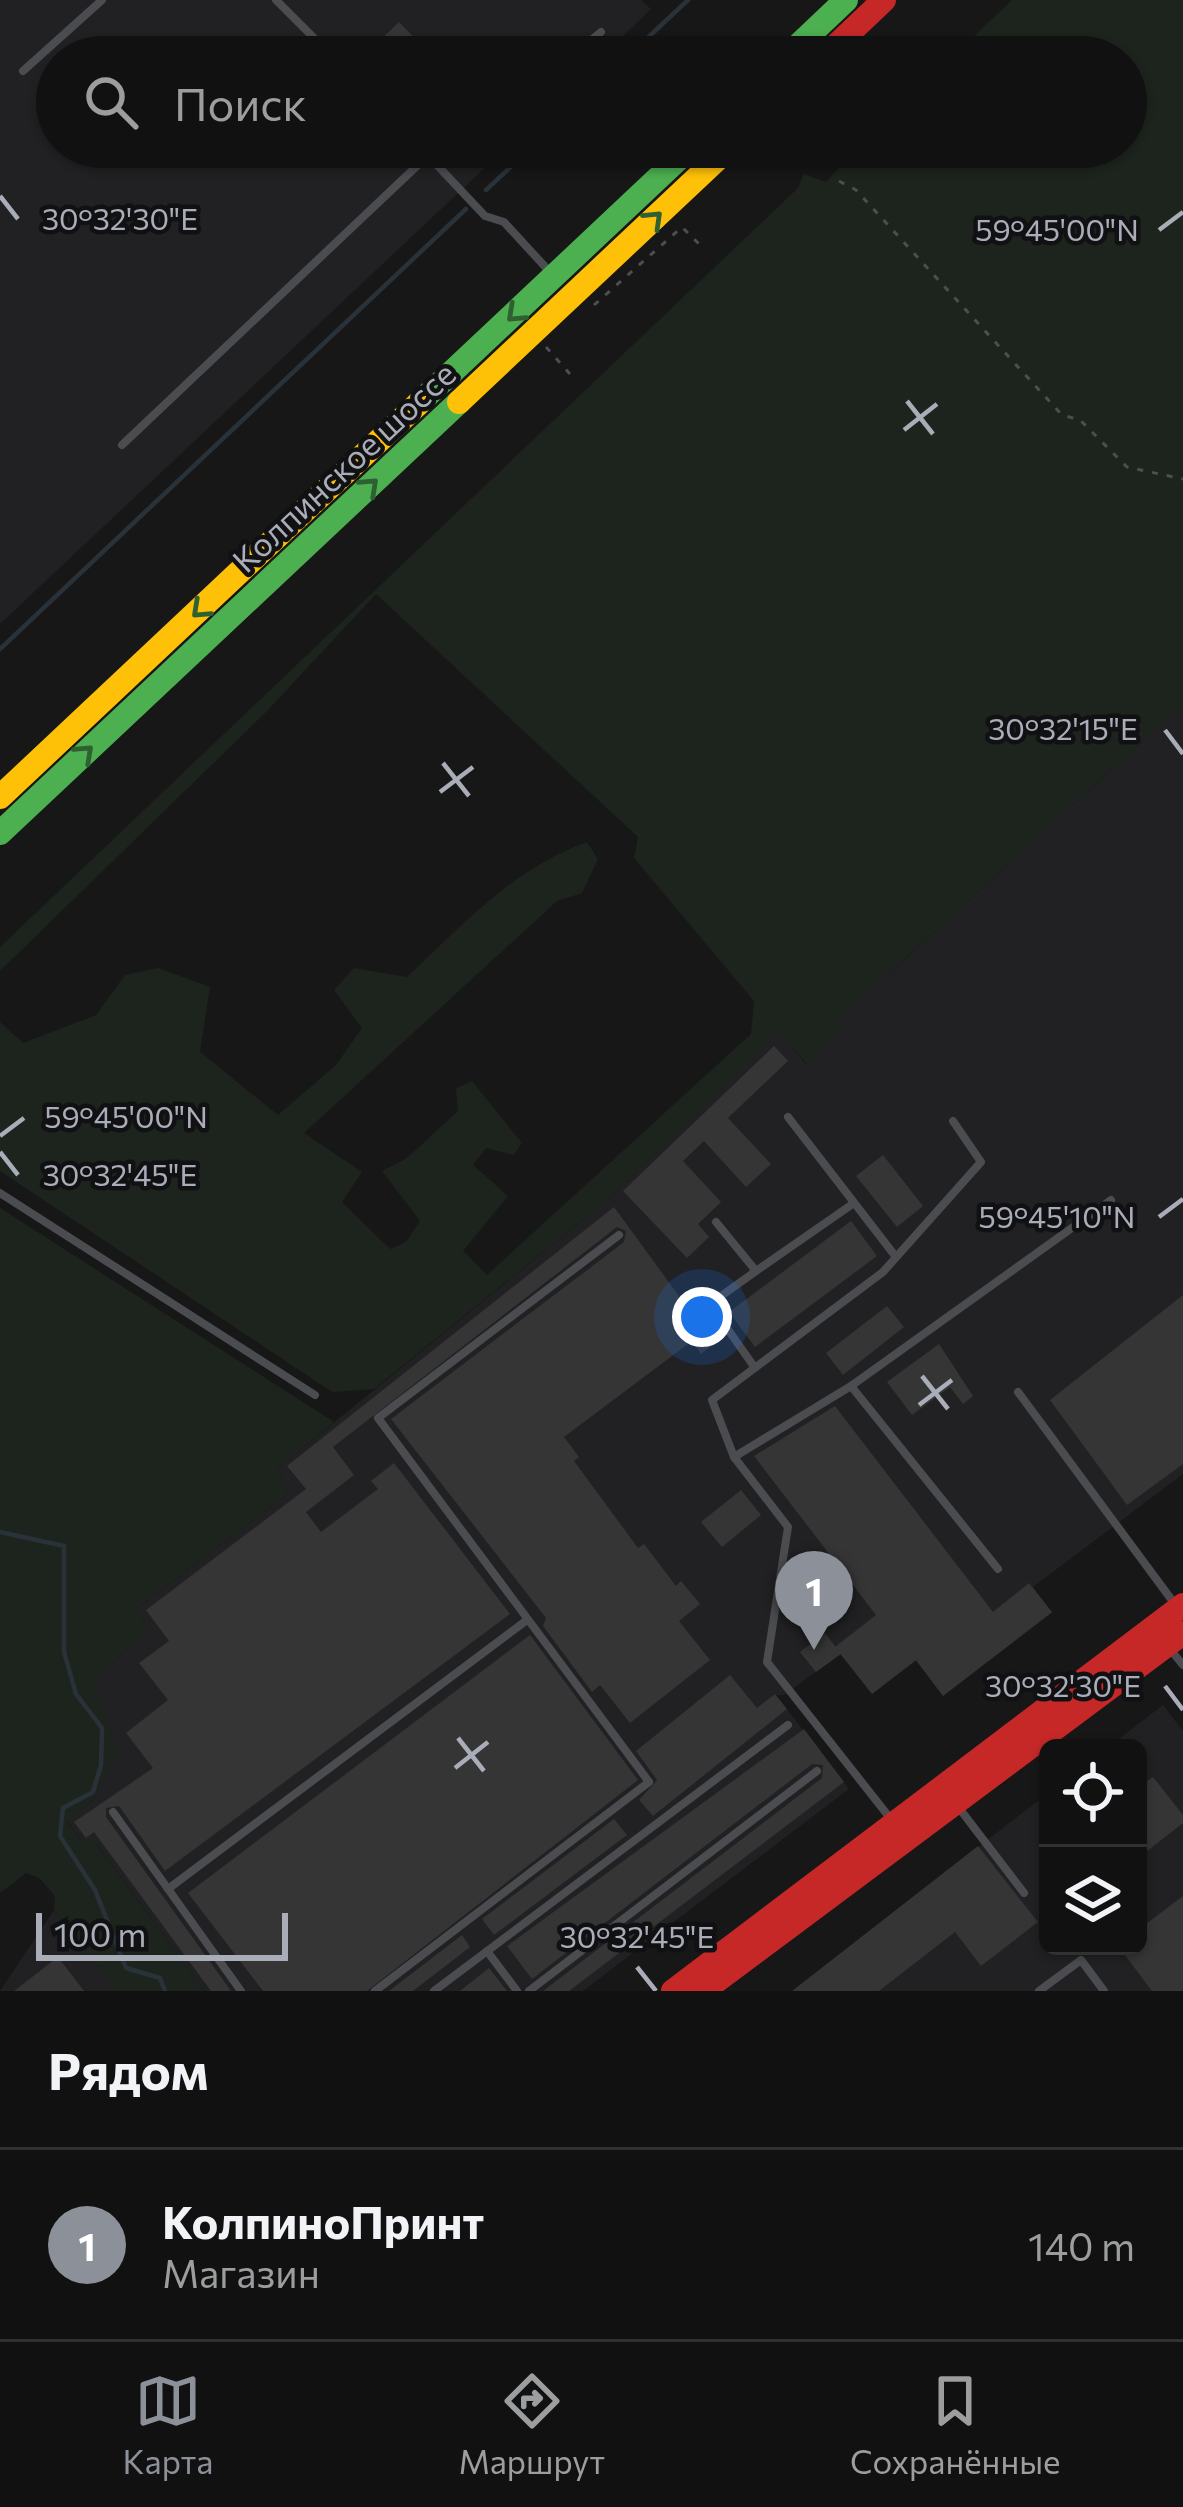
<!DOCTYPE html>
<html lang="ru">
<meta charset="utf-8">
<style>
body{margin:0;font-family:Commissioner,sans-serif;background:#1a1a1a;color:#f1f3f6}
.controls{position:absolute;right:36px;bottom:36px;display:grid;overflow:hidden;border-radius:18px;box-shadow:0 3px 9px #0004}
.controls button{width:108px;height:108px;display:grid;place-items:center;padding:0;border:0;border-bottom:3px solid #303131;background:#111;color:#f1f3f6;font:60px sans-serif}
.scale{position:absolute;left:36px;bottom:30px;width:252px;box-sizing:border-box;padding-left:12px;border:6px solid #a8adb8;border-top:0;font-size:33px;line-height:42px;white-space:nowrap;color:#a8adb8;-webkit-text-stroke:9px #111113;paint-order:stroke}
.you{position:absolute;left:702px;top:1317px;width:42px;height:42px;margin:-30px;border:9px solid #fff;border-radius:50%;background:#1a73e8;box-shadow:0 0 0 18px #1a73e833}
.badge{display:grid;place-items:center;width:78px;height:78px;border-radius:50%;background:#8c9099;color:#fff;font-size:39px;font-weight:700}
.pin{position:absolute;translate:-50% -99px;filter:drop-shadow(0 3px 6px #0008)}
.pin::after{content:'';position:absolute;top:63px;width:42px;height:36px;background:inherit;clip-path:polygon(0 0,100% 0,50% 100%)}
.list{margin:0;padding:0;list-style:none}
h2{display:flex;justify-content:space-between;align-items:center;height:156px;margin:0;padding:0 48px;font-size:51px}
h2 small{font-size:39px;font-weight:400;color:#9c9d9f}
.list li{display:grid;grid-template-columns:78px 1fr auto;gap:36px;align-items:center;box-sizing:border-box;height:192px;padding:0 48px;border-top:3px solid #303131}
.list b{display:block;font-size:45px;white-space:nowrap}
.list p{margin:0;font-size:39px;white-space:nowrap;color:#9c9d9f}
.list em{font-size:39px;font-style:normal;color:#9c9d9f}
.icon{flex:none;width:66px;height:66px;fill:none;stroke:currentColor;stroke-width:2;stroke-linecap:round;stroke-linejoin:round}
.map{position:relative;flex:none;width:1183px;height:1991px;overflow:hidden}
.search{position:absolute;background:#111;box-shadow:0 3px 9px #0004;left:36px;right:36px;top:36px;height:132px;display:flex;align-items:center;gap:30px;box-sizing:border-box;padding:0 42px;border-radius:66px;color:#9c9d9f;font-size:45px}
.sheet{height:348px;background:#111}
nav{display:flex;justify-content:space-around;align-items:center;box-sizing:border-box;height:168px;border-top:3px solid #303131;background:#111;font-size:33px;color:#9c9d9f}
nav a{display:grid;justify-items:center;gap:6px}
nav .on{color:#8c9099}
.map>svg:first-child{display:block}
.built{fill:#212123}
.green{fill:#1d241e}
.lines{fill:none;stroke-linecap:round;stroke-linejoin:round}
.stream{stroke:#2a3239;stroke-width:4.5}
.building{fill:#353536}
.path{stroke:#4d4e52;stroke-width:3;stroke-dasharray:6 9;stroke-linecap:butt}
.lane{stroke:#4b4c50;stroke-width:8}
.fast{stroke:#4caf50;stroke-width:24}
.slow{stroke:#ffc107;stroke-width:24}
.jam{stroke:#c62828;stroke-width:24}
.oneway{stroke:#2e6032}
.ticks{fill:none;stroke:#a8adb8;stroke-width:4.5}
.labels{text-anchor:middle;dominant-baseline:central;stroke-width:9;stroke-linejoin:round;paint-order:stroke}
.street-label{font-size:33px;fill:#a8adb8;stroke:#111113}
.ticks-label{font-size:30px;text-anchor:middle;fill:#a8adb8;stroke:#111113;stroke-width:9;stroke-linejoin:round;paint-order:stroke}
</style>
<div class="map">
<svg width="1183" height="1991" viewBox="0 0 1183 1991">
<rect width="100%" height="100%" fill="#171717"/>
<!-- built -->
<g class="built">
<polygon points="0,0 641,0 651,9 601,57 57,57 57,147 507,147 0,624"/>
<polygon points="1183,704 1183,1474 1033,1587 1052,1613 943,1696 916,1661 872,1694 840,1654 784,1695 776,1695 849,1789 583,1991 205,1991 95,1842 83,1842 67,1821 97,1796 91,1678 150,1633 137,1608 289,1493 278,1468 606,1201 779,1032 806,1064 837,1021"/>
<polygon points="1163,1705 1183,1731 1183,1991 792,1991 1048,1793 1048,1946 1138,1946 1138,1748 1107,1748"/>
<polygon points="54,1910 117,1991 0,1991"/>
</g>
<!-- green -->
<g class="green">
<path d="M1012 0H1183V704L838 1020 843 1029 807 1064 779 1033 606 1201 374 1389 333 1392 323 1386 0 1171V1022L23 1043 96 1015 125 975 158 968 210 987 200 1052 278 1115 336 1065 362 1028 334 990 354 968 407 977C462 925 514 868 587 842L598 859 582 893 557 901 304 1133 362 1172 342 1202 390 1249 406 1242 420 1221 382 1171 407 1158 458 1111 456 1088 472 1081 522 1143 514 1155 486 1148 473 1165 508 1196 463 1251 487 1275 751 1034 754 1001 634 858 638 837 376 594 268 710 0 971V947L798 188 804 174 826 182 858 147H1126V57H952Z"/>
<polygon points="0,1208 334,1422 278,1468 289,1493 137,1608 150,1633 91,1678 117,1749 97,1796 67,1822 83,1842 94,1841 205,1991 117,1991 54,1910 55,1896 39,1878 26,1873 0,1893"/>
</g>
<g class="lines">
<!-- stream -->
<g class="stream">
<polyline points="627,57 688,0"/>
<polyline points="486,190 532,147"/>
<polyline points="0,649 466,209"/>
<polyline points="0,1532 64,1546 64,1652 76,1694 102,1728 101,1765 93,1792 63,1808 60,1836 95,1890 126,1968 160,1978 165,1991"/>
</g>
</g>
<!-- building -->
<g class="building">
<polygon points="399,22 433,57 391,57 377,43"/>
<polygon points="774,1046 788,1061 728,1118 771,1164 746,1187 704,1141 683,1161 721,1202 698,1224 709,1237 687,1258 623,1191"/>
<polygon points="883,1155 923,1206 897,1227 856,1176"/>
<polygon points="614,1207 714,1344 701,1354 692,1341 564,1437 579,1457 574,1461 638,1548 644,1544 676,1586 681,1581 700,1604 679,1621 710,1660 630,1723 600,1685 592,1692 543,1626 546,1618 391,1419 624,1242 626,1231 617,1227 333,1447 354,1475 306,1512 321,1532 378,1489 371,1481 394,1463 510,1614 165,1871 119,1806 106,1808 106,1817 231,1991 211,1991 94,1832 86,1838 74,1822 153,1768 126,1733 168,1700 139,1663 169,1641 146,1610 306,1489 287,1466"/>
<polygon points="851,1221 877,1256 755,1347 729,1312"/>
<polygon points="1183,1295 1183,1464 1127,1505 1050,1400"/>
<polygon points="887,1306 904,1327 843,1375 826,1353"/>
<polygon points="939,1344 973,1396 963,1404 950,1387 912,1415 887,1382"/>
<polygon points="835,1406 993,1612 1029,1583 1052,1612 943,1696 916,1660 872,1694 835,1647 876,1615 754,1456"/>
<polygon points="741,1490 761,1515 722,1547 701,1522"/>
<polygon points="825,1633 841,1654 816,1672 800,1652"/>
<polygon points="530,1635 638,1780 367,1991 263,1991 188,1893"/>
<polygon points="730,1675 757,1708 775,1694 787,1709 653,1816 639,1800 657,1780 636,1751"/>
<polygon points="804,1729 844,1782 569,1991 543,1991 822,1778 823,1765 812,1764 532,1979 507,1946"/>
<polygon points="1153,1777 1183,1815 1183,1823 1138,1858 1138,1788"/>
<polygon points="614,1819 627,1835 494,1935 482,1919"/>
<polygon points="978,1846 1038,1922 981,1966 955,1932 879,1991 792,1991"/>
<polygon points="1183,1896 1183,1991 1152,1991 1118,1946 1138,1946 1138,1930"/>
<polygon points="462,1935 470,1947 413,1991 389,1991"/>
<polygon points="58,1957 84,1991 14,1991"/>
<polygon points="489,1968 507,1991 460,1991"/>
</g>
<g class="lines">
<!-- path -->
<g class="path">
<polyline points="839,181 856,190 1062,415 1080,420 1127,467 1183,479"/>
<polyline points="594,305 682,227 703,248"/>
<polyline points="546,347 570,374"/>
</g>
<!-- lane -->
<g class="lane">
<polyline points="276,0 333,57"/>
<polyline points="570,57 601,32"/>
<polyline points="23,71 102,0"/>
<polyline points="420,147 485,216 504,222 549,271"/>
<polyline points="122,445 437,147"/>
<polyline points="788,1117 896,1257"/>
<polyline points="0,1193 315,1395"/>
<polyline points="716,1222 756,1271 710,1304 755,1368"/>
<polyline points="756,1271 854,1203"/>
<polyline points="851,1386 998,1569"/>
<polyline points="1018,1392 1174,1603"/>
<polyline points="734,1457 712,1400 883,1272 981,1162 953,1121"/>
<polyline points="1169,1648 1183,1665"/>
<polyline points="959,1808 1024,1893"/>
<polyline points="113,1812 241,1991"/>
<polyline points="890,1818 767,1662 788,1527 734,1457 851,1386 1111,1200"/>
<polyline points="168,1889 527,1620"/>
<polyline points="487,1951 517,1991"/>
<polyline points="375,1991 649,1782 378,1418 619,1235"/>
<polyline points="434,1991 788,1725"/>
<polyline points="529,1991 817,1771"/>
<polyline points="1039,1991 1081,1960 1104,1991"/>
</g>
<!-- fast -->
<g class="fast">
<polyline points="786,57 846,0"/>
<polyline points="418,404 691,147"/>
<polyline points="0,833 459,402"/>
</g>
<!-- slow -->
<g class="slow">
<polyline points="459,402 730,147"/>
<polyline points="0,797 418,404"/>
</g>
<!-- jam -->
<g class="jam">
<polyline points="824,57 884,0"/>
<polyline points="673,1991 1183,1605"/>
<polyline points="703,1991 1183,1633"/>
</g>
</g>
<!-- one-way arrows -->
<defs><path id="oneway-chevron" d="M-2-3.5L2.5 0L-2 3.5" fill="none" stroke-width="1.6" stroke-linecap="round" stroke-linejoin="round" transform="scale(3)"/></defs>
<g class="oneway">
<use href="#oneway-chevron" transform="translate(654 219) rotate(-44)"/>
<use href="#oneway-chevron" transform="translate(515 314) rotate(137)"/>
<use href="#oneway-chevron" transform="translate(370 486) rotate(-43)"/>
<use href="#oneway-chevron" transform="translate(200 610) rotate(137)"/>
<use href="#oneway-chevron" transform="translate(85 753) rotate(-43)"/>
</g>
<!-- ticks -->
<path class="ticks" d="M0 196 18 219M1159 230 1183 212M907 401 933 434M904 430 937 404M1165 730 1183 754M443 763 469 796M440 792 473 767M0 1136 24 1118M0 1152 18 1175M1159 1217 1183 1199M922 1376 948 1409M919 1405 952 1380M1165 1686 1183 1710M458 1738 484 1771M455 1768 488 1742M637 1967 656 1991"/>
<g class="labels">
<!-- street labels -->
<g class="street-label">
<text transform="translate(343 466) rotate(-43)">Колпинское шоссе</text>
</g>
</g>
<g class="ticks-label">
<text x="120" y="230">30°32'30"E</text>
<text x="1057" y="241">59°45'00"N</text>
<text x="1063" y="740">30°32'15"E</text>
<text x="126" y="1128">59°45'00"N</text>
<text x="120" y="1186">30°32'45"E</text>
<text x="1057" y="1228">59°45'10"N</text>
<text x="1063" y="1697">30°32'30"E</text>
<text x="637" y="1948">30°32'45"E</text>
</g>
</svg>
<div class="controls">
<button><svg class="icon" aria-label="locate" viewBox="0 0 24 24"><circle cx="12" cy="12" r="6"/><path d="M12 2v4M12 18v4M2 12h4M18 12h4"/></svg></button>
<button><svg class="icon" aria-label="layers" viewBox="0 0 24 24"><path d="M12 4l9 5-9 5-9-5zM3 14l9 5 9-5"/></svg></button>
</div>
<div class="scale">100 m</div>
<div class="you"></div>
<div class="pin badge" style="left:814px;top:1650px">1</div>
<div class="search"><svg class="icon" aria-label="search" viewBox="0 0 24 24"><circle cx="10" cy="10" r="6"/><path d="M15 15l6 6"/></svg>Поиск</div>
</div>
<section class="sheet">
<h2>Рядом<small></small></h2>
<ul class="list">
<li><span class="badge">1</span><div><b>КолпиноПринт</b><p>Магазин</p></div><em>140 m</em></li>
</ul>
</section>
<nav>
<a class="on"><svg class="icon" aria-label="map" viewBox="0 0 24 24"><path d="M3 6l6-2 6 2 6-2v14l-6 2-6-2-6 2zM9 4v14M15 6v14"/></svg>Карта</a>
<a><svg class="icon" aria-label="directions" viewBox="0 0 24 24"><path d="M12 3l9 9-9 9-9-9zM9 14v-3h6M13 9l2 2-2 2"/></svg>Маршрут</a>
<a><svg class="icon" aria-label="saved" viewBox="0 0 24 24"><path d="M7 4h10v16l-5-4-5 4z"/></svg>Сохранённые</a>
</nav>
